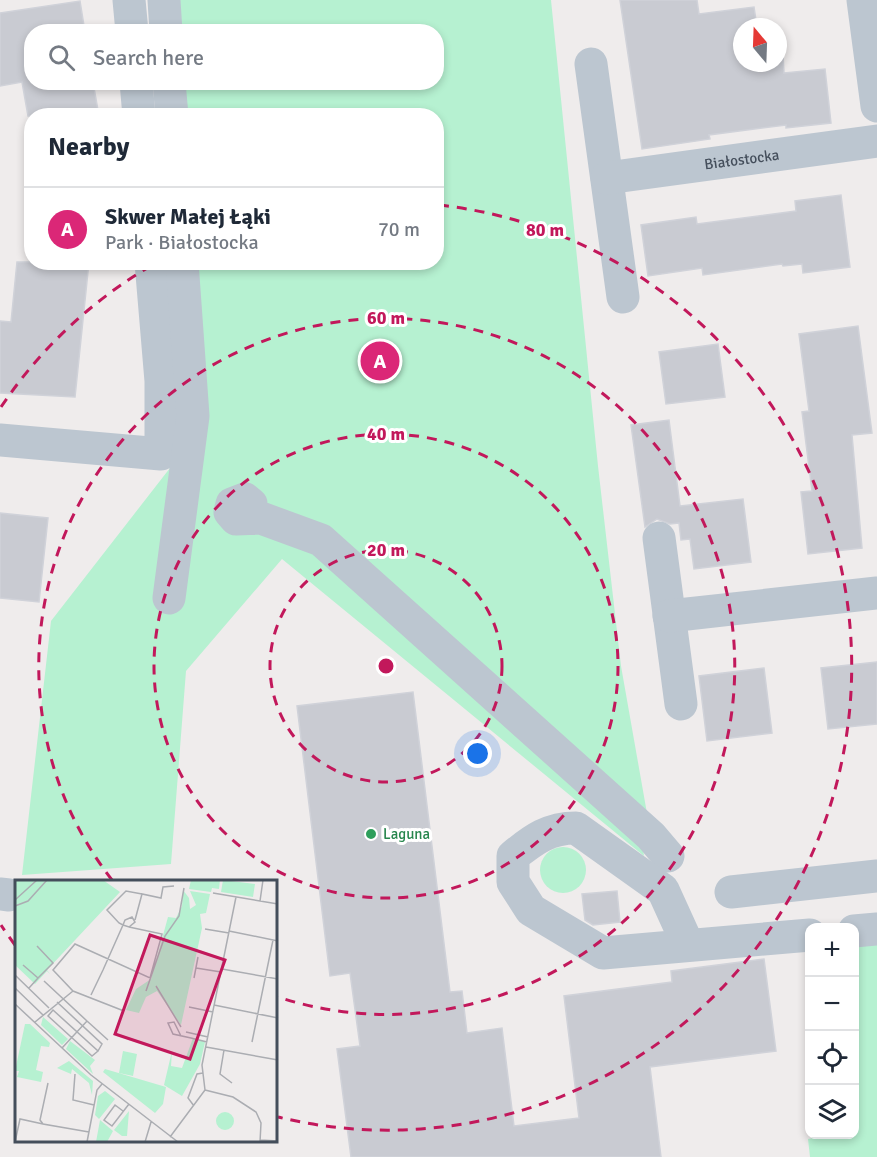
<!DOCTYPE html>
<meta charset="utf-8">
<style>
body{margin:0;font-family:Signika,sans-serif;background:#f6f6f7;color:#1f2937}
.controls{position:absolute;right:18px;bottom:18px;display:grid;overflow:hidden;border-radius:12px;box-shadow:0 3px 9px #0003}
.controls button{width:54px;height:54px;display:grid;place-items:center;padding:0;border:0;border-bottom:2px solid #e0e1e3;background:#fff;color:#1f2937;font:30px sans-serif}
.compass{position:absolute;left:733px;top:18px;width:54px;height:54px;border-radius:50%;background:#fff;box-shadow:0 3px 9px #0003;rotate:341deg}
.you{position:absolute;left:478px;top:754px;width:21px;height:21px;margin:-15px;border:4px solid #fff;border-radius:50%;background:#1a73e8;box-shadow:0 0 0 9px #1a73e833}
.badge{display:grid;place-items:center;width:39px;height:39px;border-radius:50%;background:#db2777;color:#fff;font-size:20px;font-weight:700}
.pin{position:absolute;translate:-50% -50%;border:3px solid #fff;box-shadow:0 2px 6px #0006}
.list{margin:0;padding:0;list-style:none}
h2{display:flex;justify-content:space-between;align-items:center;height:78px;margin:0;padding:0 24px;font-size:26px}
h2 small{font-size:20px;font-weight:400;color:#747a83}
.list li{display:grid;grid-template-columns:39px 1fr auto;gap:18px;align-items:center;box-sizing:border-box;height:84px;padding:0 24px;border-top:2px solid #e0e1e3}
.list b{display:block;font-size:22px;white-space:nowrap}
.list p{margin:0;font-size:20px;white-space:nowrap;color:#747a83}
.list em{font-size:20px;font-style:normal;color:#747a83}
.icon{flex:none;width:33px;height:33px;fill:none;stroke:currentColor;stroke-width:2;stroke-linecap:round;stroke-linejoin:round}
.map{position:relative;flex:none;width:877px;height:1157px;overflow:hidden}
.search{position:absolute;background:#fff;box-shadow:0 3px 9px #0003;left:24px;top:24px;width:420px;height:66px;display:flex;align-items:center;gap:15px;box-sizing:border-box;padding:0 21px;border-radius:24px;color:#747a83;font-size:22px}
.panel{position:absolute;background:#fff;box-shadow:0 3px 9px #0003;left:24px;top:108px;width:420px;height:162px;border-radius:24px}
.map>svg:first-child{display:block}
.green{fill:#b6f1d1}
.building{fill:#c9cbd2;stroke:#d0d2d9;stroke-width:1.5}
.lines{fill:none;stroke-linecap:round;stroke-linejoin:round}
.minor{stroke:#bcc6d0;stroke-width:33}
.ring{fill:none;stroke:#c2185b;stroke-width:3;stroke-dasharray:10 8}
.leisure-dot{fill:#2e9e5b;stroke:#fff;stroke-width:2}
.labels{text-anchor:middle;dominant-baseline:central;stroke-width:6;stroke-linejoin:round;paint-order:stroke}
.street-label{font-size:15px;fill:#444e5b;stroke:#fff}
.leisure-label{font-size:15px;fill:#27864d;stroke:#fff;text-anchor:start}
.inset-road{fill:none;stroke:#abadb2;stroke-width:1.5}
.view{fill:#c2185b;fill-opacity:0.15;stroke:#c2185b;stroke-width:3}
.inset-edge{fill:none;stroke:#444e5b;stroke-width:3}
.centre{fill:#c2185b;stroke:#fff;stroke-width:3}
.ring-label{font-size:18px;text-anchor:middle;font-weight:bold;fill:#c2185b;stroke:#fff;stroke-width:6;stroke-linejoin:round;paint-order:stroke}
</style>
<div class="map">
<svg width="877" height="1157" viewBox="0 0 877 1157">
<rect width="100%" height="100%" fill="#efecec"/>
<!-- green -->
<g class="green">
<polygon points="151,0 551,0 598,466 621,666 651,836 640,828 644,856 282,559 186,671 171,864 22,875 51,621 177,459 166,263 436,262 436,116 157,115 155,83 436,82 436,32 152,31"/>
<circle cx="563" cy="870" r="23"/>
<polygon points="877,927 877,1157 810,1157 808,1139 831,1135 854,1134 855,929"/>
</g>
<!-- building -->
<g class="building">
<polygon points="620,0 697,0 699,14 754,7 757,27 742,27 742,63 778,63 778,56 783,55 784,73 825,69 831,123 786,128 786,125 709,135 710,139 642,149"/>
<polygon points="80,1 85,32 32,32 32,82 93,82 99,116 28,116 22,82 0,86 0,13"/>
<polygon points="841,195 850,267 803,273 802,264 783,266 782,264 703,275 702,268 648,276 641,225 696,217 697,224 796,211 795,201"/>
<polygon points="17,262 89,262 75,397 0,393 0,321 11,322"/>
<polygon points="858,326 872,433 852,435 862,548 808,554 801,492 812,491 802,412 809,411 799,334"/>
<polygon points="718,344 725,397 666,404 659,352"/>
<polygon points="669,420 680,506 743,499 751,562 694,569 690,539 681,540 679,523 670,524 657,519 645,527 631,425"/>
<polygon points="0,513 48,518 39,602 0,598"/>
<polygon points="877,662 877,724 828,729 821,668"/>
<polygon points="764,668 772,733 707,741 699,676"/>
<polygon points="413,692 450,992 462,991 467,1033 502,1028 514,1126 579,1118 564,996 672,982 671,971 764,959 776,1051 650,1067 661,1157 351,1157 337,1049 360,1046 350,973 330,976 297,706"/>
<polygon points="617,891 620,922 593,925 585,920 582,894"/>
</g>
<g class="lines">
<!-- minor -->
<g class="minor">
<polyline points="129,0 132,32"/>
<polyline points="164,0 166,32"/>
<polyline points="863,0 877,106"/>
<polyline points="591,64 623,297"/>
<polyline points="136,82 139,116"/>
<polyline points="169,82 172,116"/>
<path id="s1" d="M607 178 877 141"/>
<polyline points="0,440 161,454 161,381 151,262"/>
<polyline points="249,517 251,504 245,499 232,504 230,512 236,519 261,518 321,540 651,836 668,856"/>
<polyline points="659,538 681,704"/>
<polyline points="169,598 193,416 182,262"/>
<polyline points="669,616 877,593"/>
<polyline points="731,892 877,876"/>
<polyline points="0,894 9,895"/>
<polyline points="854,931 877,929"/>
<path d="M688 945 663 890 576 828C549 828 534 839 513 856V882L531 910 603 953 810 935"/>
</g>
</g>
<!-- distance rings -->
<g class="ring">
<circle cx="386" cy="666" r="116"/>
<circle cx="386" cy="666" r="232"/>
<path d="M112 880A348 348 0 1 1 278 997"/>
<path d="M15 945A464 464 0 0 1 1 925M1 407A464 464 0 0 1 154 264M439 205A464 464 0 1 1 278 1117"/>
</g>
<!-- markers -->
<circle class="leisure-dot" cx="371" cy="834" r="6"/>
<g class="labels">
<!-- street labels -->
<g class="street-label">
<text stroke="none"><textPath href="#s1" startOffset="136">Białostocka</textPath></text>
</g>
<!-- leisure labels -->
<g class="leisure-label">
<text x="383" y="834">Laguna</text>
</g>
</g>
<!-- overview -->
<g transform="translate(15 880)">
<rect width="262" height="262" fill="#efecec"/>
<path d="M0 0H88L105 12 32 90 35 94 32 91 20 104 0 85ZM176 0H205L204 9 197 8 196 12 174 9ZM208 0 240 4 238 17 206 12ZM168 10 174 18 175 29 181 25 175 11 195 14 191 33 185 34 187 48 166 145 142 111 131 117 124 133 111 130 121 109 136 99 153 37 161 38 167 26ZM28 137 53 159 47 165 26 145ZM10 144H15L35 163 34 167 26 166 21 190 28 192 26 202 2 197 4 191H0ZM178 158 190 162 185 184 167 216 149 205 157 171 156 186 167 188ZM55 161 80 180 75 186 78 194 51 169ZM108 171 122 174 118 196 104 193ZM54 181 78 201 77 215 74 203 57 189 56 194 42 188ZM90 189 151 207 148 224 140 233 88 192ZM90 211 100 219 84 239 80 235 83 216ZM114 231 112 256H107L99 250ZM201 241a9 9 0 1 1 18 0a9 9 0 1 1-18 0ZM85 240 98 251 92 262H81Z" fill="#b6f1d1"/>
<path class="inset-road" d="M198 13 263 24M0 20 22 0M245 21 248 0M0 26 13 21 32 0M120 40 127 14 146 18 148 7 159 6M190 49 214 53M214 51 263 61M22 66 38 83 23 98M8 85 23 98 14 108M181 88 206 92M207 89 263 99M0 95 34 128M179 98 183 77M29 101 72 141M141 106 166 147M0 108 28 135M131 111 150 56 164 36 169 8M76 115 88 90 108 45 110 40 117 37 120 42 114 47 108 45 104 43 92 30 111 11 127 14M42 122 87 164 83 171M0 124 76 195 163 262M199 125 263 138M174 127 198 132M38 130 83 171 77 176 33 136ZM109 131 58 111 38 90 60 64 135 98 147 54 114 47M20 142 58 111M171 152 193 157M166 156 159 142 153 143 158 154 176 158 192 162M237 162 258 60M191 167 263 180M47 168 72 141 93 160M209 170 205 194 217 203M60 194 58 220 79 225M33 203 25 240 28 244 74 252M190 210 218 217 241 232 246 243 245 262M179 226 173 218 182 194 188 193M108 231 100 225 89 240 97 246 114 224M155 257 190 210 187 185 221 17M245 260 263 261M0 262 5 239 28 244M72 262 82 210 87 204M130 262 136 242"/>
<path class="view" d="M135 55 210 80 175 179 100 154Z"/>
<rect width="262" height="262" class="inset-edge"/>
</g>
<circle cx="386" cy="666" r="9" class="centre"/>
<g class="ring-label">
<text x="545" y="236">80 m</text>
<text x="386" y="324">60 m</text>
<text x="386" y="440">40 m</text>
<text x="386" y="556">20 m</text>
</g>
</svg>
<div class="controls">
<button>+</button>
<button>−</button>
<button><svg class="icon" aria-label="locate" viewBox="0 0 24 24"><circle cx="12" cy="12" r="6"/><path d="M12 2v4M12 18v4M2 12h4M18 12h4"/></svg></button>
<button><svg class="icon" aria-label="layers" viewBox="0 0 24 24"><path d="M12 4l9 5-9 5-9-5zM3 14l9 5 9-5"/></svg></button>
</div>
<svg class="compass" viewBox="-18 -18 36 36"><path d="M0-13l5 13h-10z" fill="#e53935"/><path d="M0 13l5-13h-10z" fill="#747a83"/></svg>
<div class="you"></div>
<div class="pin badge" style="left:380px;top:361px">A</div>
<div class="search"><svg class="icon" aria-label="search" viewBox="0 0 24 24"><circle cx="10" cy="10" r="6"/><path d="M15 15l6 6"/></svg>Search here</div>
<section class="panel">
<h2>Nearby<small></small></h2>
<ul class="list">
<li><span class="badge">A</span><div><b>Skwer Małej Łąki</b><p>Park · Białostocka</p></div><em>70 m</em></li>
</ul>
</section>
</div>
